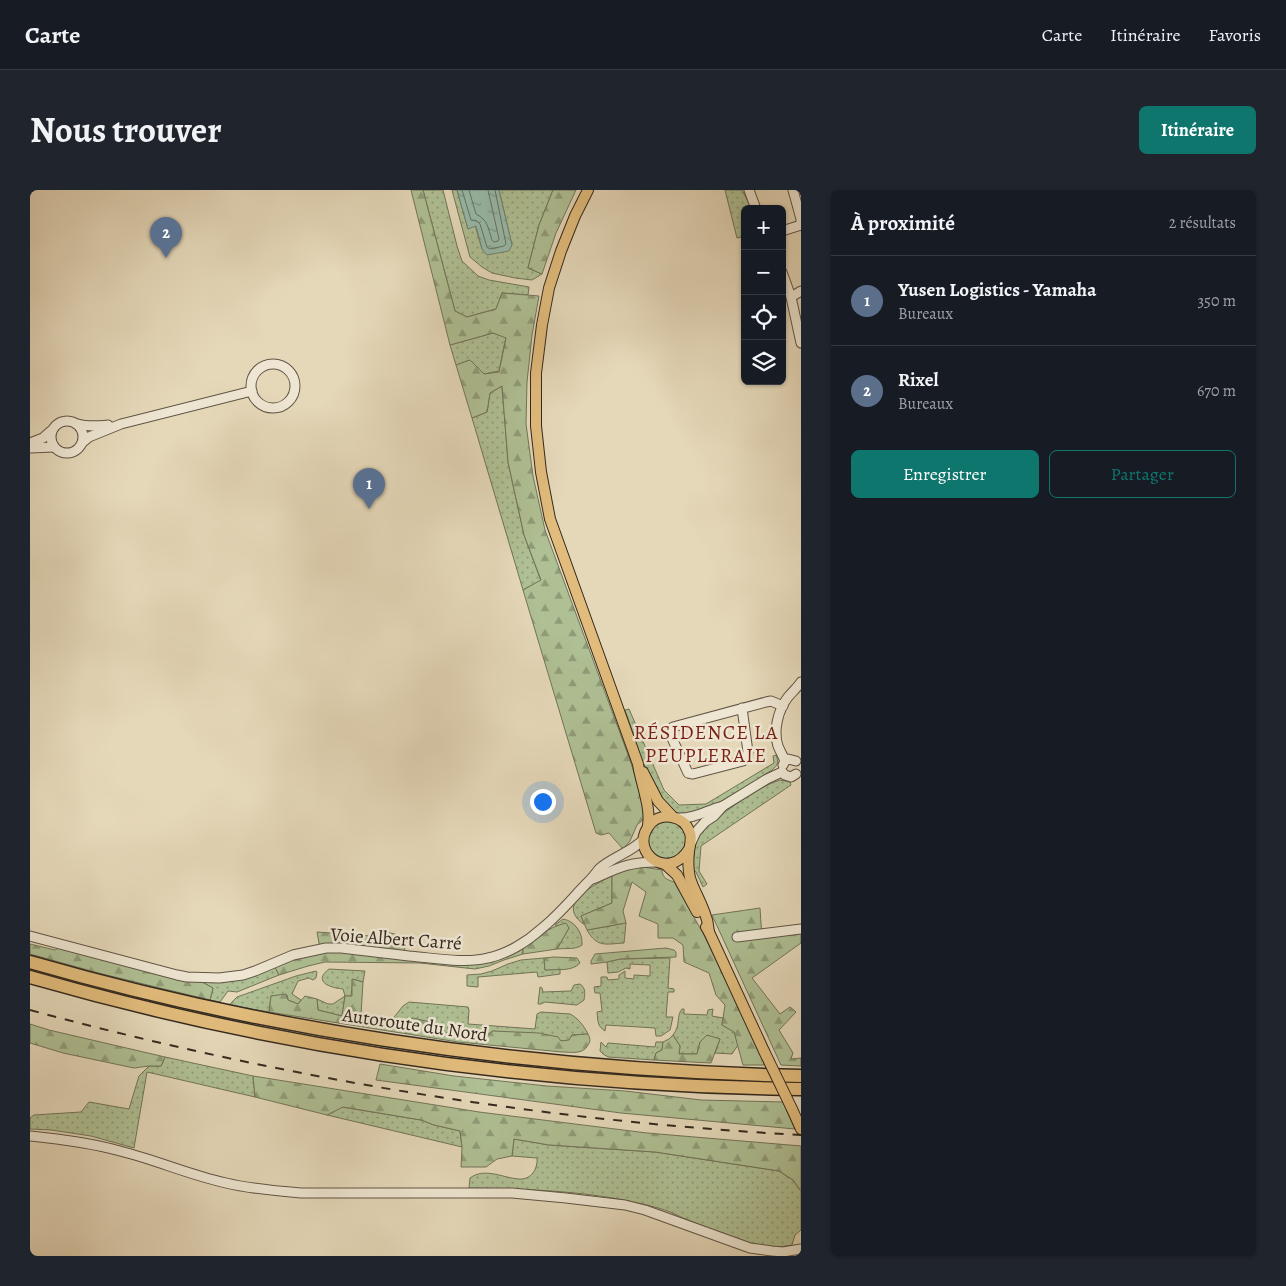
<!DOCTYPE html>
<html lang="fr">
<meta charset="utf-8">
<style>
body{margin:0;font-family:Alegreya,serif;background:#20242c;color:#f1f3f6}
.controls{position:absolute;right:15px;top:15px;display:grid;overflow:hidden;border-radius:8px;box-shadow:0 1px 4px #0004}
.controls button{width:45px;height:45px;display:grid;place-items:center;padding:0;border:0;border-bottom:1px solid #363941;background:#171b24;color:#f1f3f6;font:25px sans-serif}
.you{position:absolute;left:512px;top:611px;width:18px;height:18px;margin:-12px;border:4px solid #fff;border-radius:50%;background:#1a73e8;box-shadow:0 0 0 8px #1a73e833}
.badge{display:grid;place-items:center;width:32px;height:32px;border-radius:50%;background:#0f766e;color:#fff;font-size:16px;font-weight:700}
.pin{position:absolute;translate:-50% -41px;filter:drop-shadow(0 1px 2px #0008)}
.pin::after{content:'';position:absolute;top:26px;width:18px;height:15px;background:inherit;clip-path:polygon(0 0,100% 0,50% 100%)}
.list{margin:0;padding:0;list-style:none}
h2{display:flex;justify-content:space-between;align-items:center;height:65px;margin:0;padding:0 20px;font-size:21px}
h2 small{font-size:16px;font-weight:400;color:#9ea1a6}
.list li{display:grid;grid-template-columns:32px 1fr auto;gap:15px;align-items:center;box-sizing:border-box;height:90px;padding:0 20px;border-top:1px solid #363941}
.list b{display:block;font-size:19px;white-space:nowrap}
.list p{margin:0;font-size:16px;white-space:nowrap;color:#9ea1a6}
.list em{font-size:16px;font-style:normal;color:#9ea1a6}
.actions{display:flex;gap:10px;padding:15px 20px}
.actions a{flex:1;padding:11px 0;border:1px solid #0f766e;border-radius:8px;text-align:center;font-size:18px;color:#0f766e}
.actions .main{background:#0f766e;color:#fff}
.icon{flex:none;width:28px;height:28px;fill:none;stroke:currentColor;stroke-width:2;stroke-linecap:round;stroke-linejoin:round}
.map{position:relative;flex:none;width:771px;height:1066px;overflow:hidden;border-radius:8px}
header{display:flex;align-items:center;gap:30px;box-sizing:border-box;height:70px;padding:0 25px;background:#171b24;border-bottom:1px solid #363941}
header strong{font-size:24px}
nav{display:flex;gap:28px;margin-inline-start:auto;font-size:18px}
.intro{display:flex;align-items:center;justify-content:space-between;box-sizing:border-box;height:120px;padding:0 30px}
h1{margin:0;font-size:35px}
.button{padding:12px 22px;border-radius:8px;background:#0f766e;color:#fff;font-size:18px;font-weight:700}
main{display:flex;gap:30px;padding:0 30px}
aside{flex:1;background:#171b24;border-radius:8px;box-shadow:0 1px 4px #0004}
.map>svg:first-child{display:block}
.grass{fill:url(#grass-dots);stroke:#717459}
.forest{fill:url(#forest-firs);stroke:#717459}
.water{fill:url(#water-ripples);stroke:#6f8172}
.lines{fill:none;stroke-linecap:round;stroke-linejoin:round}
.shore{stroke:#657264;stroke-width:1}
.minor-casing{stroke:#605545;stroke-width:11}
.major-casing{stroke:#33291e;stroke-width:12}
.highway-casing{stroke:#33291e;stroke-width:15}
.minor{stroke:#eee6d2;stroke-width:9}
.major{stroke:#e2bc7c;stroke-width:10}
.highway{stroke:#e2bc7c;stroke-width:12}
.rail{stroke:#33291e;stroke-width:2;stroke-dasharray:9 9;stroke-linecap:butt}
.major-bridge-casing{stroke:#33291e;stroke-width:12;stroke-linecap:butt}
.major-bridge{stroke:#e2bc7c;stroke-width:10}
.labels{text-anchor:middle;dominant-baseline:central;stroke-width:5;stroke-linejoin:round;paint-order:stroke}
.street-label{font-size:19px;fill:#33291e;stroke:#eee6d2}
.neighbourhood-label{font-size:20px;letter-spacing:1px;fill:#7a1f14;stroke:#eee6d2}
</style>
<header>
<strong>Carte</strong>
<nav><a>Carte</a><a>Itinéraire</a><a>Favoris</a></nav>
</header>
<div class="intro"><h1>Nous trouver</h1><a class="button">Itinéraire</a></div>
<main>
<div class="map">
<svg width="771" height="1066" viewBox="0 0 771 1066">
<defs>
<pattern id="grass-dots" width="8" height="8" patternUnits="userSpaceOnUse" patternTransform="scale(1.25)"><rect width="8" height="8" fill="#afc094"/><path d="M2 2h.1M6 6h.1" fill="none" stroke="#8f9c78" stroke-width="1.8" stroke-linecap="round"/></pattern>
<pattern id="forest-firs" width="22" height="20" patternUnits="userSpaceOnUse" patternTransform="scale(1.25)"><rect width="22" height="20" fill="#afc094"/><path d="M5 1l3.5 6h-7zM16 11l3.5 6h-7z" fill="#8f9c78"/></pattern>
<pattern id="water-ripples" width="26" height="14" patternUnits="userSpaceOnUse" patternTransform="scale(1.25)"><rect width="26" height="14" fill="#97bbaa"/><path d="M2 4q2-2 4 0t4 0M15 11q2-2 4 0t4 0" fill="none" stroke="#7c988a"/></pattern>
</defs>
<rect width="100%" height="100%" fill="#e5d8b9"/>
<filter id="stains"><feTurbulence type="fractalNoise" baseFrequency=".004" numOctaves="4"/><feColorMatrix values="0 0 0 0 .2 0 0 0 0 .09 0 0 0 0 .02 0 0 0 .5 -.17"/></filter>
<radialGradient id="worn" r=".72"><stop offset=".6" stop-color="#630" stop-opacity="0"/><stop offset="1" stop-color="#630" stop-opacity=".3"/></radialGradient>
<!-- grass -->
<g class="grass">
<polygon points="393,0 413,0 427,56 432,71 448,86 459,90 499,97 498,105 472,103 466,119 437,127 425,121"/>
<polygon points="422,0 427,0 438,39 445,35 452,59 482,55 469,0 523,0 509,35 498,78 512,84 502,90 485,88 462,83 452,77 440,67"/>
<polygon points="695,0 712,0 722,19 715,19 715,46 707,48"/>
<polygon points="463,143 476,147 469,181 454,184 440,170 426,175 420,155"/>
<polygon points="472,196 478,272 494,345 511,391 493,400 442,228 457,222 460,203"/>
<path d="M599 519 634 600 649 615 676 614 744 573 743 566 746 565C749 572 748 575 742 580L691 613 652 625 645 623 629 607 610 566 603 543 595 520Z"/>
<path d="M750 590 760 592 761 595 671 656 669 681 677 694 673 697 666 682 663 680C663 671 665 650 669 642 674 635 684 630 691 625 709 612 728 597 750 590Z"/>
<circle cx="637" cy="650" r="19"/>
<path d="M582 686V713L551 726 555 735C550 732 546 728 544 723 538 707 571 691 582 686Z"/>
<path d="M533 729C545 731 553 743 552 755 546 760 535 758 527 759L539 738 525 735Z"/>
<path d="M596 733 594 753C576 754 567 758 557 740Z"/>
<polygon points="493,758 493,764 474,770 459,776 445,779 390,773 391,770 434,774"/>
<polygon points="514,768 515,780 530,779 530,784 508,787 507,782 448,787 448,797 437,796 437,785 451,784 462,781 478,774 491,770"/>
<path d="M640 768 638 798 644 799V802H638L636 827H643L640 840 631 846H626L625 838 576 835 575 841C567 836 568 831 567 822L572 821 570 803H565L564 797 571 796V787H577L578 790 589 789V785L595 781V788L604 789V785L620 786V775L600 774V779L596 778 588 782 578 783 577 772 590 769Z"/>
<path d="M245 777 249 785 207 802 198 801 190 812 180 810 183 798 172 792C198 793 222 787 245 777Z"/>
<path d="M299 779 335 781 333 792 323 789 321 806H315L312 826 288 820 287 809 298 814H303L315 806 313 799C301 798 282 792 299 779Z"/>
<polygon points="286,781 287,782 286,788 283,790 279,788 268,791 262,804 271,810 268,814 258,810 257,805 241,806 239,822 199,815 207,807 266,786"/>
<path d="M550 794C556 798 555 804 554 810L547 815 515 812 511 814H508L510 797 512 798 513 802 541 801 544 795Z"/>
<path d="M379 812 438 817 439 820 438 834 505 839 507 824 511 822 540 824C548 828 554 836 558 844L542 845 539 850 530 851 463 841 454 847 416 843 383 828 372 832 361 831 373 816Z"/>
<path d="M652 819H654V824L677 825 678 820 683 819 682 826 693 828 692 835 704 841 708 855 702 864 685 863 690 849 670 852 667 864H649L650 856 643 845C651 835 646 826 652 819Z"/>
<polygon points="571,852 576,857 578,853 625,857 626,852 633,852 632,860 626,863 624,870 578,867 573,864 570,861"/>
<polygon points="135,867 223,886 225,907 117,882 104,958 61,946 21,940 0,939 0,928 4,925 51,922 59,912 99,919 109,886 119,876 131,876"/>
<polygon points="312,917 391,930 404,935 430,941 432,957 297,925"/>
<path d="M484 949 519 955 625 962 749 981 763 990 771 1001V1040L765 1045 762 1055C751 1057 739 1058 728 1055 703 1050 676 1037 653 1028 645 1024 636 1020 628 1018 567 1001 502 999 439 998L440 988C455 977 473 988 489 989 501 990 508 979 507 968L482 966Z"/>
</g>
<!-- forest -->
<g class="forest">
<polygon points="381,0 393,0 425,121 437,127 466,119 472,103 509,106 502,145 497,192 496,234 503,286 515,340 600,570 615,617 616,627 607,635 600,651 593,659 579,643 571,645 566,643 493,400 511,390 494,345 478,272 472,196 460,203 457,222 442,228 426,175 440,170 454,184 469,182 476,148 463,143 420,155"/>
<polygon points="523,0 546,0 526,43 512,84 498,78 509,35"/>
<path d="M613 677 632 680C632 688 638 690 644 692L674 745 736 875H713L704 842 692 835 695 815 686 805 679 783 654 772 653 755 643 748H628V734L609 726 616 702 602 692 593 721 596 733 557 740 551 726 582 713V686L597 679Z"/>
<polygon points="730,718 732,748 771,742 771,753 722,788 750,824 760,817 766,822 749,840 763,863 761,869 771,868 771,876 751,875 682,725"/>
<path d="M536 733 539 738 527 759 493 764V758C507 747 519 737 536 733Z"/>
<polygon points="287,742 340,746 348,748 356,742 377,747 373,768 391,770 390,773 295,772 278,776 249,785 245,777 267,768 291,764"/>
<polygon points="0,754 25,760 30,757 150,790 172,792 183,798 180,810 72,784 0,764"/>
<polygon points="636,758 644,760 646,762 646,767 590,769 577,772 561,774 561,771 565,764"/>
<path d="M524 767 547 768 550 773C542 782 526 779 515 780L514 768Z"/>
<path d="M322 789 333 792 331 825 341 827 340 833H343L344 828 372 832 383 828 409 834 416 843 454 847 463 841 509 843 528 847 531 851 539 850 542 845 558 844C560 848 561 851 558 855 553 865 541 862 532 862L428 852 239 822 241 806 256 804 258 810 268 814 275 806 287 809 288 820 312 826 315 806H322Z"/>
<polygon points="0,834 19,840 135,867 131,876 119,876 104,878 33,863 0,853"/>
<polygon points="643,845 650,856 649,864 667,864 670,852 677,845 690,849 681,873 624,870 626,863 632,860 633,852 639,849"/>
<polygon points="350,874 424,886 517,896 595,901 671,910 753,912 765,939 591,923 346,890"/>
<polygon points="223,886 449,922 617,943 771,956 771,1001 763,990 749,981 625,962 519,955 484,949 482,966 467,969 456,977 431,977 432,957 430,941 404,935 391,930 313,917 297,925 225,907"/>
</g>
<!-- water -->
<polygon class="water" points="427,0 469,0 482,55 479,61 457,65 452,59 446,36 438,39"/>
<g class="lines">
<!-- shore -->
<g class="shore">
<polyline points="432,0 441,30 447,31 450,34 457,57 460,59 474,56 476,54 465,0"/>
<path d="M439 0 446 24C458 30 458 38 462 50L464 52 468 51 469 49 458 0"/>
</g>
<defs>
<g id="minor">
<polyline points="719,0 726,19"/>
<polyline points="763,0 771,29 771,35"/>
<polyline points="752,41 771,35"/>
<polyline points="752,82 761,107 771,153"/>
<polyline points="761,107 771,101"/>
<circle cx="243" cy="196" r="22"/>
<circle cx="37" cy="247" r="16"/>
<path d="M48 234C58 237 67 236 78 235"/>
<polyline points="53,252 59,247 91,234 222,201"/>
<polyline points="0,253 13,248 21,241"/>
<polyline points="0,258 24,257"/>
<polyline points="712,518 718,562 717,566 713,571 663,584 658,583 641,546 641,541 643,537 736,512 741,511 753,516"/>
<path d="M755 571C753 566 750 561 748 556 743 541 748 520 758 507 762 502 767 498 771 492"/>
<polyline points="753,575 755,571 758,569 766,571"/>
<polyline points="752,582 755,585 761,587 766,584"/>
<path d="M647 628C664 629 677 620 693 616"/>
<polyline points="661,653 666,642 675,632 684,626 693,616 737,589 752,582"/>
<path d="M563 689C588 678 598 672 627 672"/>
<path d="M0 746 147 785 157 787 189 788 213 785 225 781 263 765 296 758H311C334 761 356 763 379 766 404 768 434 774 458 768 477 764 497 752 511 739 529 725 543 707 559 691 563 687 566 683 569 679 582 667 600 663 613 650"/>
<polyline points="707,747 771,739"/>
<path d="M0 946C30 949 61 953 90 961 126 970 160 985 196 993 221 999 246 1001 271 1003H482L536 1008 595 1015 615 1020 720 1058 742 1061 753 1062 771 1059"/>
</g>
<g id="major">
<path d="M558 0 545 26 531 61 519 98 512 135 506 183V236L511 282 520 329 608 574C611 594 621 617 618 635"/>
<polyline points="613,582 628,611 642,626"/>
<path d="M659 659C639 692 600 663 618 637 628 621 654 624 660 643 662 649 660 655 659 661 658 670 658 679 660 688 664 701 672 713 676 727 678 731 678 737 679 742"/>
<polyline points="635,674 647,685 667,722"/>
<polyline points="676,737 679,742 734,861"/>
<polyline points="762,919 771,939"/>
</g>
<g id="highway">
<path d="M0 772C253 845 508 880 771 886"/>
<path d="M0 787C250 859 511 896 771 899"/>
</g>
</defs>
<!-- minor casing -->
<use href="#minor" class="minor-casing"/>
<!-- major casing -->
<use href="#major" class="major-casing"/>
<!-- highway casing -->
<use href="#highway" class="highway-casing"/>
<!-- minor -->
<use href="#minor" class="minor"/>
<!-- major -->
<use href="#major" class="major"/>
<!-- highway -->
<use href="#highway" class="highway"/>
<!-- rail -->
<path class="rail" d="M0 820C251 888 511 931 771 945"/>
<defs>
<polyline id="major-bridge" points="734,861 762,919"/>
</defs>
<!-- major-bridge casing -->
<use href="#major-bridge" class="major-bridge-casing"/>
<!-- major-bridge -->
<use href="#major-bridge" class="major-bridge"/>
</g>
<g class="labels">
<!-- street labels -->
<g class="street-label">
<text transform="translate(366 749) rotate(4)">Voie Albert Carré</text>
<text transform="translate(385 835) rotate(8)">Autoroute du Nord</text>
</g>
<!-- neighbourhood labels -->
<g class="neighbourhood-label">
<text x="676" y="542">RÉSIDENCE LA<tspan x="676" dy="23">PEUPLERAIE</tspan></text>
</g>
</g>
<rect width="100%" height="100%" filter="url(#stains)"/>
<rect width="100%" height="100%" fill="url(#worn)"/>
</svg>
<div class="controls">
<button>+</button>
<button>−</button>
<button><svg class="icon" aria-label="locate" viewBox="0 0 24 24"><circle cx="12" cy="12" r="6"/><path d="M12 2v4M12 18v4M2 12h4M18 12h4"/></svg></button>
<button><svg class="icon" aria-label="layers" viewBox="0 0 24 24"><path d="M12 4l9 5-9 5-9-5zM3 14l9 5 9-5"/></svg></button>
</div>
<div class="you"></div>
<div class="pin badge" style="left:339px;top:319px;background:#5c6f8a">1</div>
<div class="pin badge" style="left:136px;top:68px;background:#5c6f8a">2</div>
</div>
<aside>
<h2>À proximité<small>2 résultats</small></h2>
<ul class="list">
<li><span class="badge" style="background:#5c6f8a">1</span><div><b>Yusen Logistics - Yamaha</b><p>Bureaux</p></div><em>350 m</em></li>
<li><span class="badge" style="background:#5c6f8a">2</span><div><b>Rixel</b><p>Bureaux</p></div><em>670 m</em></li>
</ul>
<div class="actions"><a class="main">Enregistrer</a><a>Partager</a></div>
</aside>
</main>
